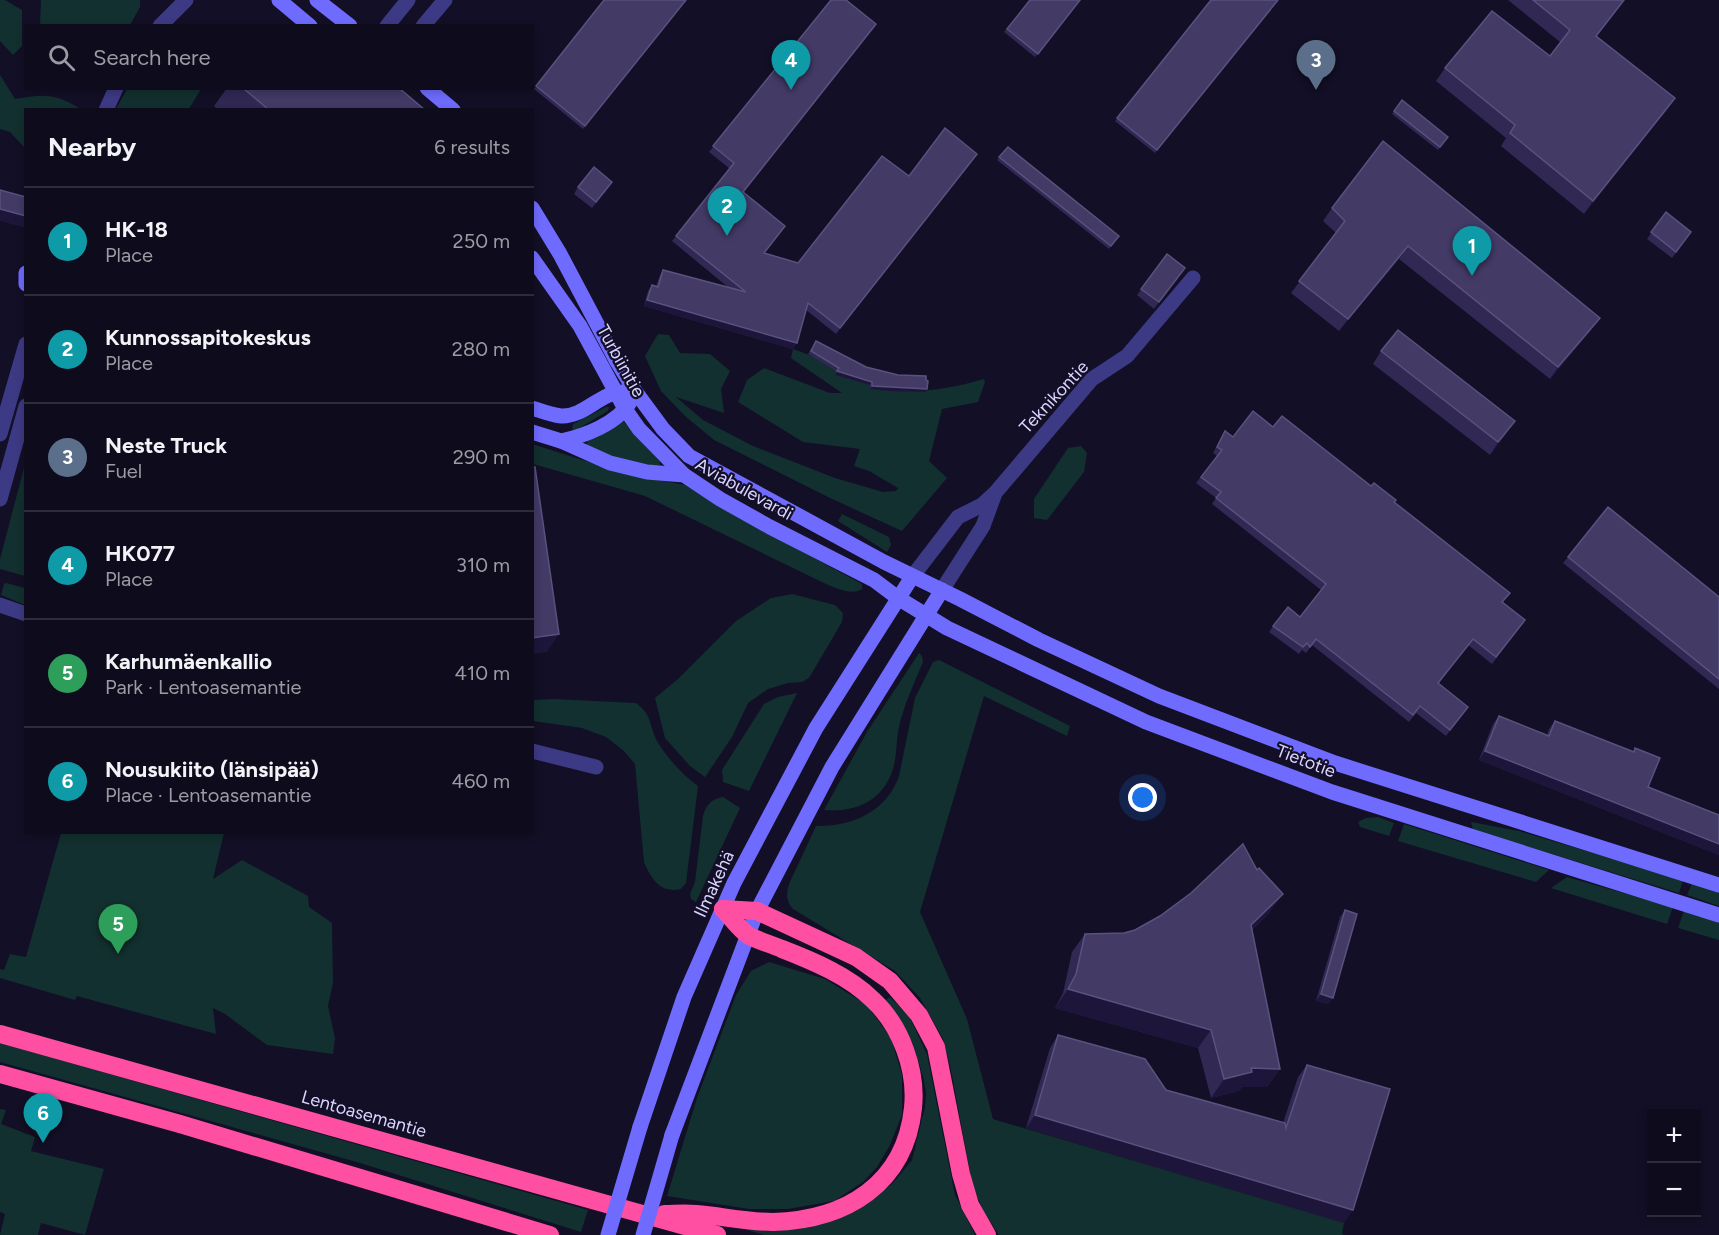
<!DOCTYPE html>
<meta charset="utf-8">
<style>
body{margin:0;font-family:Figtree,sans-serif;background:#1c1929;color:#f1f3f6}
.controls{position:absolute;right:18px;bottom:18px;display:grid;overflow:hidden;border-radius:0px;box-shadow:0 3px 9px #0003}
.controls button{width:54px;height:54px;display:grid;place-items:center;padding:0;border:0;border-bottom:2px solid #2e2b3b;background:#0e0b1c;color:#f1f3f6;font:30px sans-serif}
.you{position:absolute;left:1143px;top:798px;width:21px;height:21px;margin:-15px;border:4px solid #fff;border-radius:50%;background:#1a73e8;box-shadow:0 0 0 9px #1a73e833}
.badge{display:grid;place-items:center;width:39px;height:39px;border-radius:50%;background:#8c9099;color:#fff;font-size:20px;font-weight:700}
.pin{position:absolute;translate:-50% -50px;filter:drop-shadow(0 2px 3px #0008)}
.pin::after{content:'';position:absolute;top:32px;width:21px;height:18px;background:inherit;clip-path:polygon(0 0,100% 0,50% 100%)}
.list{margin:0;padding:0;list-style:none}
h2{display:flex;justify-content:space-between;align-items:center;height:78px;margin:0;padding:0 24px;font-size:26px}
h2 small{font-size:20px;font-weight:400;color:#9b9ba3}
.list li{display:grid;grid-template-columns:39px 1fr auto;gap:18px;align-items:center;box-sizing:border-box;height:108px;padding:0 24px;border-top:2px solid #2e2b3b}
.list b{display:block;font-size:22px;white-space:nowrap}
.list p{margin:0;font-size:20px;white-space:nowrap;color:#9b9ba3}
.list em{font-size:20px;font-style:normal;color:#9b9ba3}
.icon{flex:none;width:33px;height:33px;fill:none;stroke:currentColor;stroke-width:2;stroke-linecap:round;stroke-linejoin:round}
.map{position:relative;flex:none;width:1719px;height:1235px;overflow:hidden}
.search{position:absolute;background:#0e0b1c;box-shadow:0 3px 9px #0003;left:24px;top:24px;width:510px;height:66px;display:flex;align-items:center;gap:15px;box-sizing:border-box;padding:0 21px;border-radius:0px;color:#9b9ba3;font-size:22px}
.panel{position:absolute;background:#0e0b1c;box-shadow:0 3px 9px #0003;left:24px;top:108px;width:510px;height:726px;border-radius:0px}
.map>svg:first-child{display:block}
.green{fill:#12302f}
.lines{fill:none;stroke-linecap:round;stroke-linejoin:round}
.street{stroke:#3d3a85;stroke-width:15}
.secondary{stroke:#6f6bff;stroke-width:15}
.highway{stroke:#ff4fa3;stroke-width:18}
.secondary-bridge{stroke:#6f6bff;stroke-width:15}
.wall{fill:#312854}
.shaded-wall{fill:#1d163a}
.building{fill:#433a66;stroke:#5a527e;stroke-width:1.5}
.labels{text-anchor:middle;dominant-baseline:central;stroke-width:4.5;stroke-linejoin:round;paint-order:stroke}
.street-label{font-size:18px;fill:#d9d4ff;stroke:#130f26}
</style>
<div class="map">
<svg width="1719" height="1235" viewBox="0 0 1719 1235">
<rect width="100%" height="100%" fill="#130f26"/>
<!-- green -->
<g class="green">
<polygon points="0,0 5,0 22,10 22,46 13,55 0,41"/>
<polygon points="41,0 140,0 140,7 130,25 40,25"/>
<path d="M0 75 15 99C43 94 56 93 80 109L26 110 25 148 10 132 0 129Z"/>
<polygon points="127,89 127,88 201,89 189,109 116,109"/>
<path d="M658 334 669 335 680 353 710 354 730 371 721 389 724 413 676 397 703 420 753 446 835 478 883 492 896 491 898 488 869 471 854 466 860 449 803 442 738 402 747 380 764 368 830 393H842L791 358 793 349 829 362 827 365C881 397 925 396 984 379L985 382 978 402 942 409 929 461 947 478 902 531 830 498 714 440 685 416 661 391 645 356Z"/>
<polygon points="606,407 609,407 608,411 576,430 572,429 573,424"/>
<path d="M623 421 660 462V465C634 467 610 455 586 446L588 439Z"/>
<path d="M532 444 624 473 685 485 716 505 862 584V589C851 596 837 588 826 584L645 496 533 464Z"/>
<polygon points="1081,446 1087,453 1084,472 1047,520 1034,518 1034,499 1068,448"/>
<polygon points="25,464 25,576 0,569 0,559"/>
<polygon points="842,514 889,537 891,545 887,552 838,521"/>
<polygon points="6,583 25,588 25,605 1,595 4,584"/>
<polygon points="792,594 835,605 843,613 842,622 809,678 802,682 788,683 768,689 748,703 732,737 705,777 690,766 665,738 655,698 678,679 736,621 771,598"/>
<path d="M919 653 922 656 923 662C914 683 904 705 899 727 896 741 897 756 893 769 883 801 855 813 824 810L867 732Z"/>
<path d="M939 660 1070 726 1067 736 984 696 920 912 967 1019 993 1119 1344 1223 1342 1234 1345 1235H999L984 1212 973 1188 951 1070 943 1039 920 998 895 971 793 909C786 901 786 894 789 884L816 826C852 827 887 811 899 776L915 698 933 662Z"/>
<polygon points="797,693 749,791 723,782 722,770 764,704 778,697"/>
<path d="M554 699 636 703C654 716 648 727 659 744 668 759 684 776 698 786L686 883 681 889C661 894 651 879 644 862L635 764 624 751 606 737 582 728 533 721V700Z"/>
<path d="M723 797 740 808 696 902 691 899 690 894 695 882 703 816C706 805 711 799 723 797Z"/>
<polygon points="1378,817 1394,823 1389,836 1360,827 1358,822 1366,818"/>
<polygon points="1471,822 1519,831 1683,880 1679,893 1473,830"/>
<polygon points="1404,824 1549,870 1536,882 1398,841"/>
<polygon points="61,833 224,833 213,879 242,860 308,896 309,907 332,923 333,983 328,1006 335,1038 333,1054 267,1045 225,1014 213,1008 216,1034 77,996 75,1000 0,978 0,969 4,970 10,954 26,957"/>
<polygon points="1567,877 1673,907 1667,924 1551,888"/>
<polygon points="1692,883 1719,891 1719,906 1687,895"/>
<polygon points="1684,911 1719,922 1719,940 1678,928"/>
<polygon points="769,962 825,979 866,1004 891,1038 902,1075 902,1115 889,1147 877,1167 863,1182 834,1201 788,1209 749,1209 667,1196 697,1098 736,995 751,971"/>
<polygon points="890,997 909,1016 927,1054 955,1195 975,1235 764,1235 741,1228 853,1212 892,1184 912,1160 925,1107 926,1093 923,1076 913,1044 903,1026 884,1001"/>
<polygon points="0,1043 588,1210 581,1232 360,1163 0,1062"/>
<polygon points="0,1109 6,1110 1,1124 35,1137 31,1151 104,1169 85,1235 41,1223 38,1235 0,1235 5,1214 0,1212"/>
</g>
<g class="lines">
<!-- street -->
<g class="street">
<polyline points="160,26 186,0"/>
<polyline points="387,26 408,0"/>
<polyline points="423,26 445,0"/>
<polyline points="106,110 116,88"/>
<polyline points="0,434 26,344"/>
<polyline points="0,499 26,406"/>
<polyline points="912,577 958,517 982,505 995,493 1092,379 1127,356 1193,278"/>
<polyline points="942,590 983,526 994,496"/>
<polyline points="0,605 26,614"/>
<polyline points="532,751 596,767"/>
</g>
<!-- secondary -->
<g class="secondary">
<polyline points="279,0 310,26"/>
<polyline points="317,0 350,26"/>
<polyline points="427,88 453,110"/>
<polyline points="532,208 560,254 616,360 635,391 663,429 689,456 884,562 960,599 1039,640 1159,696 1335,763 1719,885"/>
<polyline points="532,258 580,326 625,409 639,429 684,475"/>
<polyline points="26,273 26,284"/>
<path d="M532 408C541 411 552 415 561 416 585 417 600 392 623 392"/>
<polyline points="532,432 561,441 610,463 647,472 684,475 720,499 770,527 874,580 898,598 947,628 1146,722 1332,792 1719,915"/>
<path d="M561 441C584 436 617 424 630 402"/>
<polyline points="640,1127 684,997 734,883 816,728 912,577"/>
<polyline points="672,1135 757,911 832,767 942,590"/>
</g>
<!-- highway -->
<g class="highway">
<polyline points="723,909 757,911 856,957 890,981 919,1015 936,1047 961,1174 970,1205 987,1235"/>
<polyline points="0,1034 717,1235"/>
<polyline points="0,1074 180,1124 550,1235"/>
<path d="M664 1214C674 1214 685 1213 696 1214 721 1216 747 1222 773 1222 846 1220 905 1184 913 1108 917 1070 901 1026 873 1000 849 976 813 961 782 949 771 944 758 941 748 935 739 929 731 917 723 909"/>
</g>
<!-- secondary-bridge -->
<g class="secondary-bridge">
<polyline points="608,1235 640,1127"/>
<polyline points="643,1235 672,1135"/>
</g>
</g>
<!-- wall -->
<g class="wall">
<polygon points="604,0 686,0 583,129 534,89"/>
<polygon points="831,0 743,192 765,253 798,263 909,176 977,154 836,334 806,310 797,343 793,349 644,306 648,291 652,285 656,286 660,275 663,270 729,288 672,241 730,169 709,152"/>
<polygon points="1030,0 1081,0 1035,57 1004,32"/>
<polygon points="1211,0 1278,0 1155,153 1115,121"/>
<polygon points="1508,0 1625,0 1597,36 1666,111 1584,214 1501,146 1506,138 1436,81 1445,68 1550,56 1560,42"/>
<polygon points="227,88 399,88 425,110 218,110 214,106"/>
<polygon points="1402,100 1448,137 1438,150 1392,114"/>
<polygon points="1008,147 1119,236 1109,249 997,160"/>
<polygon points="578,187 608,188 592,208 574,194"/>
<polygon points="1332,208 1591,330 1550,379 1399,259 1339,331 1291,293 1336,233 1323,221"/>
<polygon points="1666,212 1691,232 1672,258 1647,239"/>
<polygon points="1167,254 1185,268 1154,309 1137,295"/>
<polygon points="816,341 866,367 925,392 870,389 870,385 835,375 836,371 808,354"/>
<polygon points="1381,351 1506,434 1490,455 1373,364"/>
<polygon points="1273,427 1371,486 1394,502 1503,602 1525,620 1492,664 1468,645 1438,684 1468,707 1446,736 1416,713 1409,722 1312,645 1306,653 1302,650 1299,654 1269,632 1273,626 1300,617 1321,590 1212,504 1216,498 1196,483 1217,456 1213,453 1221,438 1225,431 1233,437"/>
<polygon points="1568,557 1719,597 1719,689 1563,563"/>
<polygon points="1499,716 1547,735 1549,729 1555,721 1633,752 1635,748 1648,787 1719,815 1719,855 1479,760 1493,724"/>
<polygon points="1345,910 1333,998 1328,1004 1316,1001 1340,917"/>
<polygon points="1270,912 1252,930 1280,1069 1267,1087 1242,1087 1239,1091 1211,1098 1198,1048 1055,1008 1063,993 1072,952 1085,934 1124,933"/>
<polygon points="1058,1035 1166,1090 1283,1123 1298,1077 1307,1065 1344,1223 1026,1128 1050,1048"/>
</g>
<!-- shaded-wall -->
<g class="shaded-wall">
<polygon points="1624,0 1625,0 1587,48 1596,36"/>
<polygon points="1675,98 1666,111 1584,214 1593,201"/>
<polygon points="0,209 26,216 26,228 0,221"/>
<polygon points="1408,246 1399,259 1339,331 1348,319"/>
<polygon points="647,300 797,343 793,349 644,306"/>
<polygon points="1600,318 1591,330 1550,379 1558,367"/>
<polygon points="837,371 872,382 870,385 835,375"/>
<polygon points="872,386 927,389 925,392 888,391 870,389"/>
<polygon points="1515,421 1506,434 1490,455 1498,442"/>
<polygon points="559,634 547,652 532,654 532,638"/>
<polygon points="1485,751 1719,844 1719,855 1479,760"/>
<polygon points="1283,894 1270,912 1238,943 1251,925"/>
<polygon points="1068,989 1211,1030 1198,1048 1055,1008"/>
<polygon points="1321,994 1333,998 1328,1004 1316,1001"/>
<polygon points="1251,1068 1280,1069 1267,1087 1242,1087 1239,1091 1211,1098 1224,1079"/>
<polygon points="1035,1115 1353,1210 1344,1223 1026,1128"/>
</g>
<!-- building -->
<g class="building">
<polygon points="604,0 686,0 585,126 536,86"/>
<polygon points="831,0 846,0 876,24 743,192 785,226 764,253 798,263 882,156 909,176 945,128 977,154 840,328 808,303 797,343 647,300 652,285 658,287 663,270 746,292 676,236 734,163 713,146"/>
<polygon points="1030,0 1080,0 1038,54 1007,29"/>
<polygon points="1211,0 1278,0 1157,150 1117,118"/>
<polygon points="1533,0 1624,0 1596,36 1675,98 1593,201 1510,133 1515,125 1445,68 1492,11 1550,56 1570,30"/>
<polygon points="243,88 399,88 425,110 269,110"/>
<polygon points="1402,100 1448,137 1440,147 1394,111"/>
<polygon points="1383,141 1600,318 1558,367 1408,246 1348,319 1299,281 1345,221 1332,208"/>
<polygon points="1008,147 1119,236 1111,246 999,157"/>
<polygon points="594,167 612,182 596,202 578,187"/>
<polygon points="0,190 26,197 26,216 0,209"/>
<polygon points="1666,212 1691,232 1676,252 1651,232"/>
<polygon points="1167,254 1185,268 1159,302 1141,289"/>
<polygon points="1398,330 1515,421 1498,442 1381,351"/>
<polygon points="816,341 866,367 898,375 926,376 926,380 928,381 927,389 872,386 872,382 837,371 839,368 811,351"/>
<polygon points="1253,411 1273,427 1282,416 1371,486 1374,483 1396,500 1394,502 1510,593 1502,602 1525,620 1496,657 1473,639 1438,683 1468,707 1450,730 1420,706 1413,715 1316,639 1310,647 1307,643 1303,647 1273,626 1288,607 1300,617 1326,584 1216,498 1221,492 1201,477 1222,450 1217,447 1225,431 1233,437"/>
<polygon points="532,467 535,467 559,634 532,638"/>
<polygon points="1608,507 1719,597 1719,679 1568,557"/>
<polygon points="1499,716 1549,736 1555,721 1634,752 1635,748 1660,758 1648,787 1719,815 1719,844 1485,751"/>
<polygon points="1243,844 1257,870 1259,868 1283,894 1251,925 1280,1069 1251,1068 1252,1072 1224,1079 1211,1030 1068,989 1076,974 1085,934 1124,933 1135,930 1160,916 1191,893"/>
<polygon points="1345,910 1357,914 1333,998 1321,994"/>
<polygon points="1058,1035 1145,1059 1166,1090 1285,1123 1286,1128 1307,1065 1390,1089 1353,1210 1035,1115"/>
</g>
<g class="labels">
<!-- street labels -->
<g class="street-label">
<text transform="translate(621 361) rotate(61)">Turbiinitie</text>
<text transform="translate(1054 397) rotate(-47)">Teknikontie</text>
<text transform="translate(744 489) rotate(29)">Aviabulevardi</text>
<text transform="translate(1306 761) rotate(21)">Tietotie</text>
<text transform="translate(714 884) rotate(-65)">Ilmakehä</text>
<text transform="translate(364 1114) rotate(16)">Lentoasemantie</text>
</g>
</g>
</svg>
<div class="controls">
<button>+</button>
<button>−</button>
</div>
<div class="you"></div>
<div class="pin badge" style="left:1472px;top:276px;background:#0f9aa8">1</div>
<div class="pin badge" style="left:727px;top:236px;background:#0f9aa8">2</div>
<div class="pin badge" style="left:1316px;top:90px;background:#5c6f8a">3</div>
<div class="pin badge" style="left:791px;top:90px;background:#0f9aa8">4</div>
<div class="pin badge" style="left:118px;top:954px;background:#2e9e5b">5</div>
<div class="pin badge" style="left:43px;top:1143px;background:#0f9aa8">6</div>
<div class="search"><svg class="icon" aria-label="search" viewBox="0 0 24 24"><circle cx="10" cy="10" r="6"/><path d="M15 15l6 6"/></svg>Search here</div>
<section class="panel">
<h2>Nearby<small>6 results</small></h2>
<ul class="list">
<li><span class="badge" style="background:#0f9aa8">1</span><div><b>HK-18</b><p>Place</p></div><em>250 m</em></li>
<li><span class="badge" style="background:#0f9aa8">2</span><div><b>Kunnossapitokeskus</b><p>Place</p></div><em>280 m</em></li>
<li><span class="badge" style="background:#5c6f8a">3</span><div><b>Neste Truck</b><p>Fuel</p></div><em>290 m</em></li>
<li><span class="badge" style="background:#0f9aa8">4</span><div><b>HK077</b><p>Place</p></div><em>310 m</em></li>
<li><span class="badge" style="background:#2e9e5b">5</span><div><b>Karhumäenkallio</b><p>Park · Lentoasemantie</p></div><em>410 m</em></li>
<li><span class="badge" style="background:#0f9aa8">6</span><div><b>Nousukiito (länsipää)</b><p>Place · Lentoasemantie</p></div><em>460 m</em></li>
</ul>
</section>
</div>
